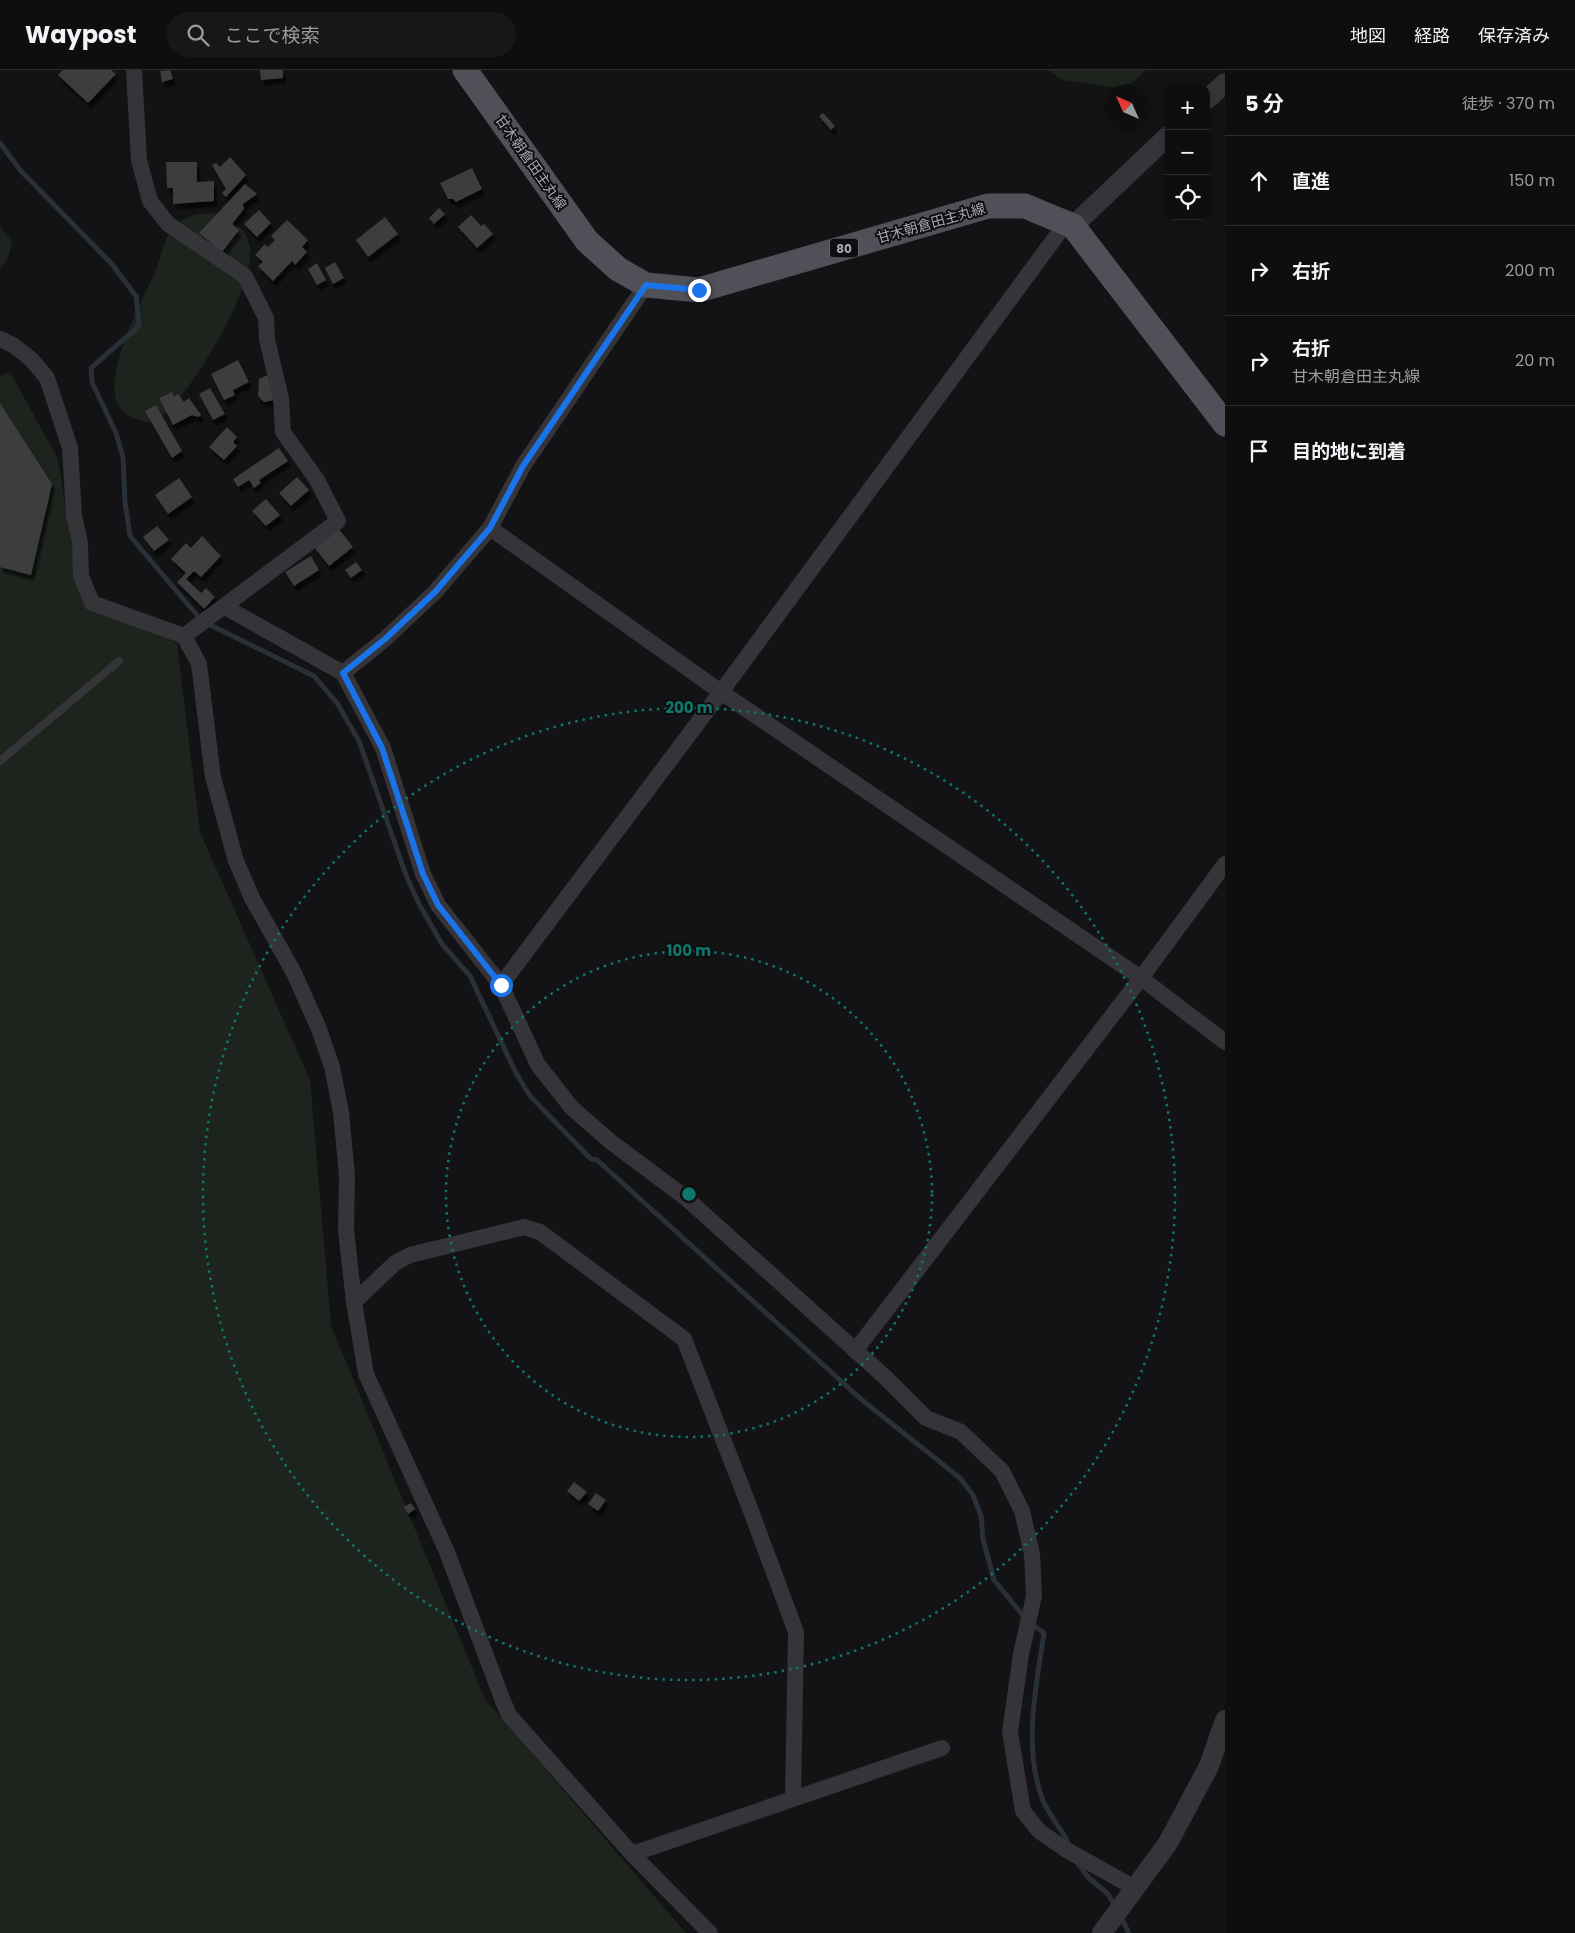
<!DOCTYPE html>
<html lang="ja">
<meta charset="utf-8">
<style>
body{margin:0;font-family:Poppins,"Noto Sans JP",sans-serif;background:#171718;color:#f1f3f6}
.controls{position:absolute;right:15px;top:15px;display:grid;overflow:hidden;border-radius:10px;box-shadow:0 2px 8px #0003}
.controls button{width:45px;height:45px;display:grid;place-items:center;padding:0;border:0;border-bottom:1px solid #2e2e2f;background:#0e0e0f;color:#f1f3f6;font:25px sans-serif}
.compass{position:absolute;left:1105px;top:15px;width:45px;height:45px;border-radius:50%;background:#0e0e0f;box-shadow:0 2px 8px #0003;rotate:315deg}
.stop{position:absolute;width:15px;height:15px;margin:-11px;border:4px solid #1a73e8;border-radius:50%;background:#fff}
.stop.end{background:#1a73e8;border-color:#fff;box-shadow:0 1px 5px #0008}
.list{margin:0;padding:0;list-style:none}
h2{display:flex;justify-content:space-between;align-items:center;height:65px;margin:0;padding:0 20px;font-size:21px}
h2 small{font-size:16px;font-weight:400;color:#9b9c9e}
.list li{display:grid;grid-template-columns:32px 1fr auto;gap:15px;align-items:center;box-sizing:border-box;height:90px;padding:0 20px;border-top:1px solid #2e2e2f}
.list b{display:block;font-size:19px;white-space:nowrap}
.list p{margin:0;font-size:16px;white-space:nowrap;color:#9b9c9e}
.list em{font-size:16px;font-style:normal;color:#9b9c9e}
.icon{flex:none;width:28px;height:28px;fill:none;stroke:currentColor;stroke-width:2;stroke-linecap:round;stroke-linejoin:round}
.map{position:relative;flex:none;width:1225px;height:1863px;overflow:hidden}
header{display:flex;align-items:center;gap:30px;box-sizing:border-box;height:70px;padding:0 25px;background:#0e0e0f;border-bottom:1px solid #2e2e2f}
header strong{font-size:24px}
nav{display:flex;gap:28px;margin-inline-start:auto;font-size:18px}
.search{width:350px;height:45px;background:#171718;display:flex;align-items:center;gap:12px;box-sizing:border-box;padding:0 18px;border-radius:28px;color:#9b9c9e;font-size:19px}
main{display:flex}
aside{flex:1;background:#0e0e0f}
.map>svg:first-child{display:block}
.green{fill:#1d241e}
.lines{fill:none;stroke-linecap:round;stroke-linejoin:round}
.stream{stroke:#293037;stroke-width:5}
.building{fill:#3d3d41;filter:url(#shadow)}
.service{stroke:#343439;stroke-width:8}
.minor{stroke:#343439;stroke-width:16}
.tertiary{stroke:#343439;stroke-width:20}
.primary{stroke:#505158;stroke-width:25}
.route{stroke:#1a73e8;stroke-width:6}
.ring{fill:none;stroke:#0f766e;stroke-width:2.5;stroke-dasharray:2.5 5}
.labels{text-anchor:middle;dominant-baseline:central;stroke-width:4;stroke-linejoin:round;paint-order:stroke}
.shield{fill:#0e0e0f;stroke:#787a82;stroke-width:1}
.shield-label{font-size:12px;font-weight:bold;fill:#a5a8b4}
.street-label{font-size:14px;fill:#a5a8b4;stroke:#0e0e0f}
.centre{fill:#0f766e;stroke:#0e0e0f;stroke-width:2.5}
.ring-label{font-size:15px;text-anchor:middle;font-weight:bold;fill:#0f766e;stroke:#0e0e0f;stroke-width:4;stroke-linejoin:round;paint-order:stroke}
</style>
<header>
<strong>Waypost</strong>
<div class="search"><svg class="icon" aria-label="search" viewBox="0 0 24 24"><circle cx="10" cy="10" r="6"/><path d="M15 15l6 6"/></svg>ここで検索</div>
<nav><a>地図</a><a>経路</a><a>保存済み</a></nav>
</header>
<main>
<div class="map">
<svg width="1225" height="1863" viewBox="0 0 1225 1863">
<defs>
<filter id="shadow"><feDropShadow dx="3" dy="5.5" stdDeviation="1" flood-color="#0009"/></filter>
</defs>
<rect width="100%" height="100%" fill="#131214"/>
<!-- green -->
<g class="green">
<polygon points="1048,0 1145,0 1133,13 1113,17 1062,10"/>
<path d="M222 143C234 152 245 159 249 174 259 210 202 301 179 329 172 338 163 345 155 353 142 351 128 349 120 338 100 309 141 233 154 204 160 193 165 165 173 158 188 142 201 144 222 143Z"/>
<polygon points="0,156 12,172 8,188 0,199"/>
<polygon points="10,302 58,389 80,527 177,573 200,762 310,1010 331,1255 485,1629 686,1863 0,1863 0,306"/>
</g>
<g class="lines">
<!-- stream -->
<g class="stream">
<polyline points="0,73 21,101 111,193 136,226 139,256 91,298 92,312 116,363 123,387 125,432 130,466 202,551 314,606 337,633 359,671 406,805 419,834 442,874 470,906 516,1003 530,1026 591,1089 597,1090 862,1330 960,1408 973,1425 981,1446 983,1469 994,1510 1025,1548"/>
<path d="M1032 1554 1044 1563C1036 1617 1023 1676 1042 1728 1048 1745 1062 1758 1069 1775"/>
<polyline points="1075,1790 1088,1807 1108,1824 1116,1838"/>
<polyline points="1120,1845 1129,1863"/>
</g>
</g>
<!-- building -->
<g class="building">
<polygon points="63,0 111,0 116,4 88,33 58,5"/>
<polygon points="170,0 173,9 162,12 160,1"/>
<polygon points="260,0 283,0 283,8 261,10"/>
<polygon points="823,43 835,56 831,60 819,46"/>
<polygon points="230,87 246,105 226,127 222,123 226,119 212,95 216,93 220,97"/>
<polygon points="166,92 197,92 197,112 214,111 214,131 173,134 173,118 167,118"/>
<polygon points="472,98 482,119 456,132 453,129 448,129 440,113"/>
<polygon points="245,114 257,124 243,134 244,139 232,154 239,160 222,182 199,163"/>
<polygon points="439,138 445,144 434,154 429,148"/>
<polygon points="259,140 271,153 257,167 244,154"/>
<polygon points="471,145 481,156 484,154 493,164 477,178 458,157"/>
<polygon points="385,147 398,164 368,187 356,170"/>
<polygon points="287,150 308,170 302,177 307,182 295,195 292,191 273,211 258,196 263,192 255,185 265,174 268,177 275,170 271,166"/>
<polygon points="335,192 344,208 333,214 325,198"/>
<polygon points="317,193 326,210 317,215 308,199"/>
<polygon points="238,290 249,312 233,320 235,325 224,330 211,304"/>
<polygon points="270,304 275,330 264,332 258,326 259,309"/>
<polygon points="210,318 225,344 213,350 199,324"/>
<polygon points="172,322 174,327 178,324 184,332 189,328 201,345 198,347 192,345 173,355 159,328"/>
<polygon points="0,333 52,414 31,505 0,497"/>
<polygon points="156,335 182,381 172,388 145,341"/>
<polygon points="227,357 237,367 233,372 237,376 224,390 209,377"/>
<polygon points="279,378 288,391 259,410 261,413 254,418 249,410 238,417 233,409"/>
<polygon points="297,407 309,420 291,436 279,423"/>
<polygon points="179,408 192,427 168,444 155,425"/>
<polygon points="266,429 280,445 266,456 252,441"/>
<polygon points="157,456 169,470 154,481 143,467"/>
<polygon points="338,458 353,477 329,496 314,477"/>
<polygon points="202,466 221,486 201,507 194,501 186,509 201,523 206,518 215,527 204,539 177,512 186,503 171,489 186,473 191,478"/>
<polygon points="311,486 319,500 294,516 285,502"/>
<polygon points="356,492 362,500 351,508 345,500"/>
<polygon points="574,1412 587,1422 579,1431 567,1421"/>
<polygon points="596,1423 606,1430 598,1441 588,1434"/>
<polygon points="411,1433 415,1439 408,1444 404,1437"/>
</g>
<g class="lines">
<!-- service -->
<polyline class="service" points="0,691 119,591"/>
<!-- minor -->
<g class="minor">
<polyline points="134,0 139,90 150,131 168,154 245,206 266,248 267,269 281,329 283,362 317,410 338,451 184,566"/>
<polyline points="0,269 13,275 31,289 47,308 70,378 74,445 80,473 81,506 92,533 184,566 199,594 213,707 236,791 252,828 294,903 319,959 332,997 341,1042 347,1106 346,1160 354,1232 366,1304 447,1482 503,1631 509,1645 632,1784 710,1863"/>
<polyline points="490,458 721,622 1141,908 1225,972"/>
<polyline points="225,537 343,603 383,678 423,804 438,835 501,915 538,995 572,1038 611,1072 686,1128 885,1307 926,1348 961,1362 1002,1401 1022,1441 1032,1484 1034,1526 1021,1584 1010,1662 1023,1741 1039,1761 1065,1779 1133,1817"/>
<polyline points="343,603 385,569 435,522 490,458 523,396 646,215"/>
<polyline points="501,915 721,622 1066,153"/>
<polyline points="354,1232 395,1193 410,1185 524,1157 540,1162 684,1269 751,1441 796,1562 793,1729"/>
<polyline points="855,1281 1141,908 1225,794"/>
<polyline points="632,1784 942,1678"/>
</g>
<!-- tertiary -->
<g class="tertiary">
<polyline points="1206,30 1225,13"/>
<polyline points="1073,156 1169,65"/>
<polyline points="1102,1863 1168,1773 1209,1696 1225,1650"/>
</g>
<!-- primary -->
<polyline class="primary" points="465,0 587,171 618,199 646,215 699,220 988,136 1025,136 1073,156 1225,354"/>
</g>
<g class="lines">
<!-- route -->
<polyline class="route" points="501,915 438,835 423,804 382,678 343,603 385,569 435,522 490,458 523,396 646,215 699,220"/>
</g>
<!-- distance rings -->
<g class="ring">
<circle cx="689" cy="1124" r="243"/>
<circle cx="689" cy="1124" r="486"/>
</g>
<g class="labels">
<!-- shield labels -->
<rect class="shield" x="830" y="168.5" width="28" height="19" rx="4"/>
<g class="shield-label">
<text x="844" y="178">80</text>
</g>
<!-- street labels -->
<g class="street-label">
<text transform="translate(531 92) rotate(55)">甘木朝倉田主丸線</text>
<text transform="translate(931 153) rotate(-16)">甘木朝倉田主丸線</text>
</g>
</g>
<circle cx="689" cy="1124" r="8" class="centre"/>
<g class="ring-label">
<text x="689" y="643">200 m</text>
<text x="689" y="886">100 m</text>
</g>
</svg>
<div class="controls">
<button>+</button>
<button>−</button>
<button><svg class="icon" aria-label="locate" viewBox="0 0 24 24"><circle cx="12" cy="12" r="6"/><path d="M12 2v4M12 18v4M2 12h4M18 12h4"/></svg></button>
</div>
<svg class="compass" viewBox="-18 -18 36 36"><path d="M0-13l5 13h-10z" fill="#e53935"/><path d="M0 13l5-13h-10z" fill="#9b9c9e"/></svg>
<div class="stop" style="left:501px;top:915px"></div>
<div class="stop end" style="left:699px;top:220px"></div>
</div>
<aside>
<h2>5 分<small>徒歩 · 370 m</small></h2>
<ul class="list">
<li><svg class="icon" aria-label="ahead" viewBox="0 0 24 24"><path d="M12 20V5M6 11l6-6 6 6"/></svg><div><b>直進</b></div><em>150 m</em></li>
<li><svg class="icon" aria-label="right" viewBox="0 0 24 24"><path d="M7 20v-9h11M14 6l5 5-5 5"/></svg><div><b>右折</b></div><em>200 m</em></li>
<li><svg class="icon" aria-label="right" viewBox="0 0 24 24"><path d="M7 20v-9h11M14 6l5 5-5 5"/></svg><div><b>右折</b><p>甘木朝倉田主丸線</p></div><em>20 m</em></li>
<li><svg class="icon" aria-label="arrive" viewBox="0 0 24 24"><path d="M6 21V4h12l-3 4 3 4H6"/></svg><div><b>目的地に到着</b></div></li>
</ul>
</aside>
</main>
